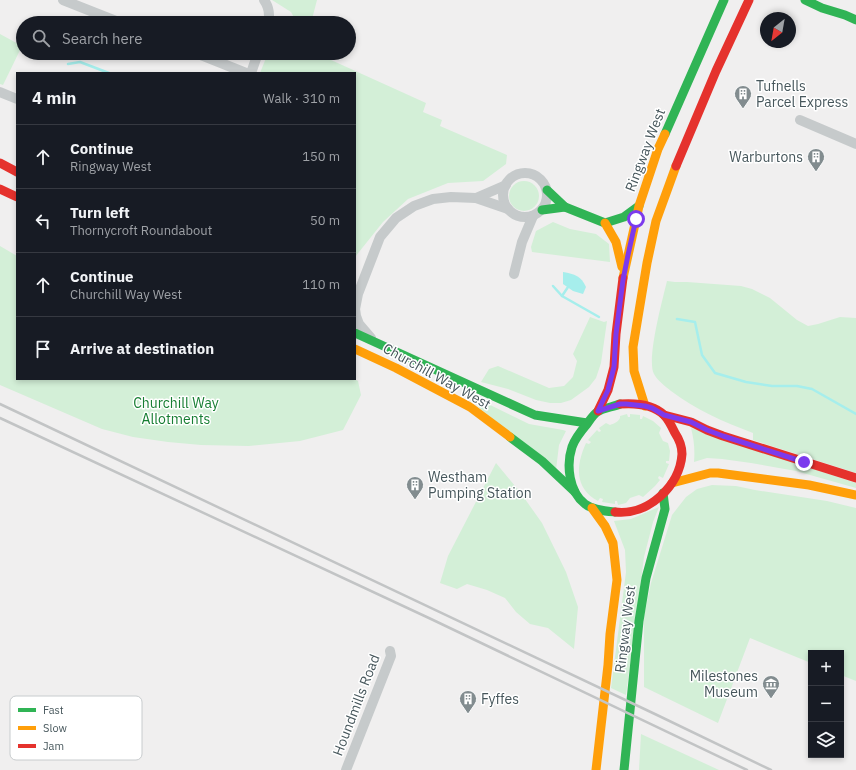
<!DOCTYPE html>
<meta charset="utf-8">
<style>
body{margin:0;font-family:"IBM Plex Sans",sans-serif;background:#20242c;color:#f1f3f6}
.controls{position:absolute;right:12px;bottom:12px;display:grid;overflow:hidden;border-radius:0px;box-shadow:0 2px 6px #0003}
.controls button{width:36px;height:36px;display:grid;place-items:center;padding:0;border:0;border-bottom:1px solid #363941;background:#171b24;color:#f1f3f6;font:20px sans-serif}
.compass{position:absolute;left:760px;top:12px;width:36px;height:36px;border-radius:50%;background:#171b24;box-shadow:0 2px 6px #0003;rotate:211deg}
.stop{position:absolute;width:12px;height:12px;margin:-9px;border:3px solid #7c3aed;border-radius:50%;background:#fff}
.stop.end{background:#7c3aed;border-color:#fff;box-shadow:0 1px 4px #0008}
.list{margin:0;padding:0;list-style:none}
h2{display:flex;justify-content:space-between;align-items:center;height:52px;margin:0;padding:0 16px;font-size:17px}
h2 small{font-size:13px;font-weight:400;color:#9ea1a6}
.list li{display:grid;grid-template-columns:26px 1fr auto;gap:12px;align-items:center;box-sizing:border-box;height:64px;padding:0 16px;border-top:1px solid #363941}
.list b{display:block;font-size:15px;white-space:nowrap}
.list p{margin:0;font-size:13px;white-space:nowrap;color:#9ea1a6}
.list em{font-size:13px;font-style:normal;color:#9ea1a6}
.icon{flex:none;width:22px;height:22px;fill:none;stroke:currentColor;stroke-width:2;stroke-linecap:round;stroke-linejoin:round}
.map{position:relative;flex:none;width:856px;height:770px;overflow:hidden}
.search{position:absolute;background:#171b24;box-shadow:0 2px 6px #0003;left:16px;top:16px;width:340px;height:44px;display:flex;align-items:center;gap:10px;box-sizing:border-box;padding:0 14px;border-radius:22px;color:#9ea1a6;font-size:15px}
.panel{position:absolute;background:#171b24;box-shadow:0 2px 6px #0003;left:16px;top:72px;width:340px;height:308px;border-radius:0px}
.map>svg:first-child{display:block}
.green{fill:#d3efd7}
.water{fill:#a6eeec}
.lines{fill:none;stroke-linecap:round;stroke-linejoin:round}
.stream{stroke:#a6eeec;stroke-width:2.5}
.street{stroke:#c6cacb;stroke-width:10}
.fast{stroke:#30b455;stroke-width:9}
.slow{stroke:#ff9f0a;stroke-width:9}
.jam{stroke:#e5322d;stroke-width:9}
.rail{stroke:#c2c4c5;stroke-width:2.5}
.route{stroke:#7c3aed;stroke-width:5}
.labels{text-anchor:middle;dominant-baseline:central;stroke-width:3;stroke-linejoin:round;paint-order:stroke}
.poi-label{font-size:14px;fill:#46565b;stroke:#fff;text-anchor:start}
.street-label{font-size:14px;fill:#46565b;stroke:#fff}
.park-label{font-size:14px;fill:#167e32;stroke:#fff}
.key{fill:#fff;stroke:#c8ccce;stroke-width:1}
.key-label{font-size:11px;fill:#46565b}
</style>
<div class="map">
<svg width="856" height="770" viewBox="0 0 856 770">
<rect width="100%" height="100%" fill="#f0efef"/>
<!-- green -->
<g class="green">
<polygon points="272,0 317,0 311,23 297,23 291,12"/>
<polygon points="0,34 22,46 3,85 0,84"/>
<polygon points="268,53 320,53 320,55 426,103 423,112 442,120 440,126 507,155 506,164 483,181 448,183 408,199 383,222 355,257 355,73 260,73"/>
<circle cx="524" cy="196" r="15"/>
<polygon points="553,222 570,229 596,234 609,244 610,262 532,252 531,247 536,231"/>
<polygon points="0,246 17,256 17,379 354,379 358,381 361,395 343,430 300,441 249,446 201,445 168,442 133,437 102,429 0,385"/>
<path d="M667 281 675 282H687L741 286 752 289 770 298 797 320 808 326 818 324 840 317 856 318V473L753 440V433C724 422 696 410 671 391 666 387 657 380 654 374 646 360 663 298 667 281Z"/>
<polygon points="590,317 604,322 607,321 601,363 596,378 589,387 571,400 561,403 550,403 536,400 508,389 481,382 489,369 498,366 549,388 564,386 573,377 577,361 573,354"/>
<polygon points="480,400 529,424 563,430 566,431 559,445 556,470 477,406"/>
<path d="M627 414 628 417H630V414L640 415V419H642L643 416 653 421 661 428 659 433 663 441 668 443 670 451 669 461H666V463L669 464 663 478 659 476 658 478 660 480 655 486 643 497 639 495 630 498 626 503 618 505 617 501H615V504L602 502 603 499 600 498 598 501C574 488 576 465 586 443L589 444 591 442 588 440 597 430 599 432 601 431 599 428 606 423 610 425C615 423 618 422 620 418V416Z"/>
<path d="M691 428 856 483V488L796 471 751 463 722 459 707 458 694 462C695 449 694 440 691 428Z"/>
<polygon points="496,463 520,492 542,523 566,572 578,607 574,649 548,628 530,624 516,612 505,598 487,590 467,584 457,589 440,583 448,556"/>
<polygon points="712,485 736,486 755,490 827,501 856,508 856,681 841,675 841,653 811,653 811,663 750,638 718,723 644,687 644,616 651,583 672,515 686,497 697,489"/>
<polygon points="659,507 653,522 644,557 626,695 611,688 626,572 625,550 614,521 631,519"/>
<polygon points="641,734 719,770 639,770"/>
</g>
<!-- water -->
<path class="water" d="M563 272C575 274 581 276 586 287L583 294 573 291 563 284Z"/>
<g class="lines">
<!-- stream -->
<g class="stream">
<polyline points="68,64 80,62 109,73"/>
<polyline points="553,286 562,296 599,317"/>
<polyline points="562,296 568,287"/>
<polyline points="677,319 695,322 702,355 715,373 746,382 772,386 797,386 812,389 856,414"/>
</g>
<!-- street -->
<g class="street">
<polyline points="63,0 121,23"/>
<path d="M264 0C269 7 270 15 268 23"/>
<polyline points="196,53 246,73"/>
<polyline points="251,73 258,53"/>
<polyline points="0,92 17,99"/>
<polyline points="800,120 856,144"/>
<circle cx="525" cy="195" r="22"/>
<polyline points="476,198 506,185"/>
<polyline points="514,274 522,242 533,216"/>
<polyline points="371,338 359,324 356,316 355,309 358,294 380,237 396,218 414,206 433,199 451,197 476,198 508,209"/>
<polyline points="346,770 391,656 390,651"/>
</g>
<!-- fast -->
<g class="fast">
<polyline points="805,0 822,8 845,15 856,20"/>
<polyline points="665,134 724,0"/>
<polyline points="547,190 565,207 605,223 624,217 639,206"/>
<polyline points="542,210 565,207"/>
<polyline points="355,333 535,415 587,423"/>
<polyline points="510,437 542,461 575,492"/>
<path d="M615 512C605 511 593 510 585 504 569 492 566 465 572 447 575 438 581 431 587 424 590 420 593 415 597 412 603 408 613 407 620 404"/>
<polyline points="624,770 639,621 646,578 665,509 663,493"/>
</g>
<!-- slow -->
<g class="slow">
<polyline points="605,223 616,242 622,267"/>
<polyline points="623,278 639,206 658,149 665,134"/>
<polyline points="355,349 396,368 470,407 510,437"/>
<polyline points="645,406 634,371 633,347 647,263 656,221 676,166"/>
<polyline points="672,483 710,473 718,473 809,485 856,495"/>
<polyline points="592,508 605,526 613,543 617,580 610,634 608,665 596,770"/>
</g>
<!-- jam -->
<g class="jam">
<polyline points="0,163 17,172"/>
<polyline points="676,166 716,71 749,0"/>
<polyline points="0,189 17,197"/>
<polyline points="598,411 608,390 614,367 616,334 623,278"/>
<polyline points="664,415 691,422 707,430 723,436 856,478"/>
<path d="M615 512C648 516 680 486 682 454 682 447 679 439 675 433 672 427 669 420 664 415 653 404 634 403 620 404"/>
</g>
<!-- rail -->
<g class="rail">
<polyline points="0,404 657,715 771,770"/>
<polyline points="0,418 431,619 747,770"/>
</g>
</g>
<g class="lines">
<!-- route -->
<polyline class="route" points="636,219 628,255 623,280 616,334 614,367 608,390 598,411 620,404 626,404 645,406 652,408 664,415 691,422 707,430 723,436 804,462"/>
</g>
<!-- icons -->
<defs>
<symbol id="building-pin" viewBox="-11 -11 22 30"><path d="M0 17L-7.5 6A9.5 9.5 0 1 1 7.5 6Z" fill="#828c8f" stroke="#fff"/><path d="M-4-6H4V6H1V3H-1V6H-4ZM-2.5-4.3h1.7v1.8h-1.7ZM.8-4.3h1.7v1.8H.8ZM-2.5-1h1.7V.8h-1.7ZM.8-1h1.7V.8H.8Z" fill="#fff"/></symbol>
<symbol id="museum-pin" viewBox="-11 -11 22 30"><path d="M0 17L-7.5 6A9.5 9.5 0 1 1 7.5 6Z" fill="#828c8f" stroke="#fff"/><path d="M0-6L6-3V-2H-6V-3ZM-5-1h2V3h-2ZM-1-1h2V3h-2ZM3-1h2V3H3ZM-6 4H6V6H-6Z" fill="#fff"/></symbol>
</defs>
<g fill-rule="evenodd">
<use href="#building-pin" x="733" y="84" width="20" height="27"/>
<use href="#building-pin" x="806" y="147" width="20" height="27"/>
<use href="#building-pin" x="405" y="475" width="20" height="27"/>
<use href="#museum-pin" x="761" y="674" width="20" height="27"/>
<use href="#building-pin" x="458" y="689" width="20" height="27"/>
</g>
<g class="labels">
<!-- poi labels -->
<g class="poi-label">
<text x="756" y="86">Tufnells<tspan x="756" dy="16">Parcel Express</tspan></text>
<text x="803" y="157" text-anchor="end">Warburtons</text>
<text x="428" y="477">Westham<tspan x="428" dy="16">Pumping Station</tspan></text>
<text x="758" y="676" text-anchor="end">Milestones<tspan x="758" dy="16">Museum</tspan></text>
<text x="481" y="699">Fyffes</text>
</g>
<!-- street labels -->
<g class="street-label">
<text transform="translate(645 150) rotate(-69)">Ringway West</text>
<text transform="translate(437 376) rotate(29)">Churchill Way West</text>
<text transform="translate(625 629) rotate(-83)">Ringway West</text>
<text transform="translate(356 705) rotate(-69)">Houndmills Road</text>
</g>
<!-- park labels -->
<g class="park-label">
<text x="176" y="403">Churchill Way<tspan x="176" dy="16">Allotments</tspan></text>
</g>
</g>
<!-- legend -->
<rect x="10" y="696" width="132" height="64" rx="6" class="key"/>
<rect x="18" y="708" width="18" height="4" fill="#30b455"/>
<rect x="18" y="726" width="18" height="4" fill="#ff9f0a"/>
<rect x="18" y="744" width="18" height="4" fill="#e5322d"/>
<g class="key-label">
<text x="43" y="714">Fast</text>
<text x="43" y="732">Slow</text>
<text x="43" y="750">Jam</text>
</g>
</svg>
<div class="controls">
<button>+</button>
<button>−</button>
<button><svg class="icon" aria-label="layers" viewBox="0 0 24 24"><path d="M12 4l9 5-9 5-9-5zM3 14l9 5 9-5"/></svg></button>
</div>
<svg class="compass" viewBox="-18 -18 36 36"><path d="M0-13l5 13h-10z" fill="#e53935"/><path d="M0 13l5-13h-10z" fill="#9ea1a6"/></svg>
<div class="stop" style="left:636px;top:219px"></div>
<div class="stop end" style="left:804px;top:462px"></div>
<div class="search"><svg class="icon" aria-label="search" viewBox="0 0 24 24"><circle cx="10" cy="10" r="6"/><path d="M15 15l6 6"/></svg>Search here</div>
<section class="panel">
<h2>4 min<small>Walk · 310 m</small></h2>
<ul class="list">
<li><svg class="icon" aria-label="ahead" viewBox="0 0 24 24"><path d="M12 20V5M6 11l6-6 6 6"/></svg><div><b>Continue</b><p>Ringway West</p></div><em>150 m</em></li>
<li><svg class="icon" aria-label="left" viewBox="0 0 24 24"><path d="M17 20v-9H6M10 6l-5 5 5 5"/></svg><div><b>Turn left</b><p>Thornycroft Roundabout</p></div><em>50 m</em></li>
<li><svg class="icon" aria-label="ahead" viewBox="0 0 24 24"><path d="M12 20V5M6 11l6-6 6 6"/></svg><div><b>Continue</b><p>Churchill Way West</p></div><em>110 m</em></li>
<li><svg class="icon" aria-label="arrive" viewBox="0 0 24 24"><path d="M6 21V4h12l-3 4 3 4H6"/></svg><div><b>Arrive at destination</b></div></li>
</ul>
</section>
</div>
